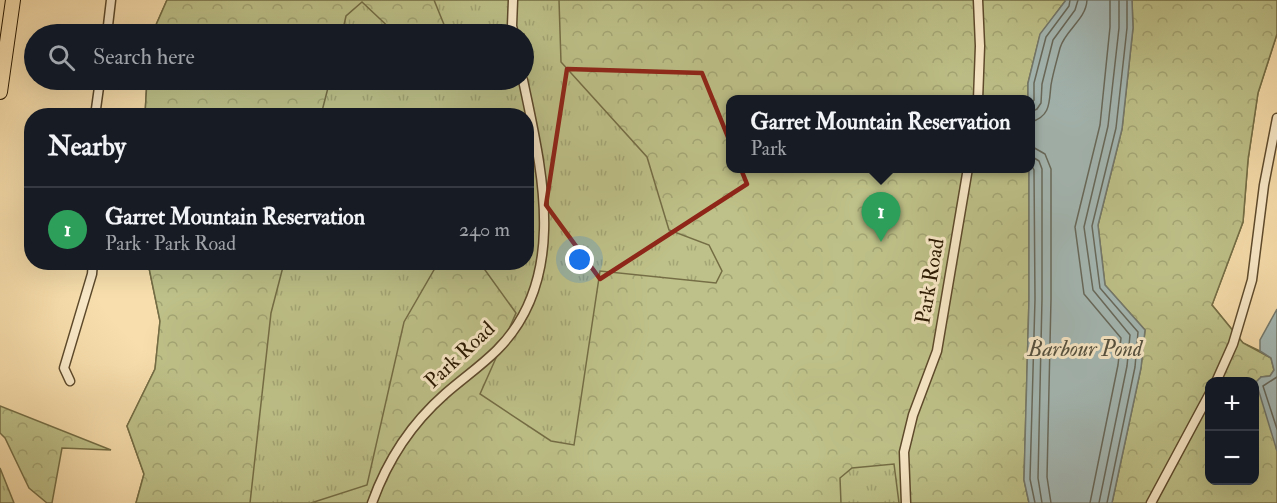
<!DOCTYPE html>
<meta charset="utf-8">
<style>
body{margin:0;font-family:"IM FELL Double Pica",serif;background:#20242c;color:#f1f3f6}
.controls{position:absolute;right:18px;bottom:18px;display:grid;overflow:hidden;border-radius:12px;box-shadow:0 6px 24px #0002}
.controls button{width:54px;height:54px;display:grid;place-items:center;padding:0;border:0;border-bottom:2px solid #363941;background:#171b24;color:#f1f3f6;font:30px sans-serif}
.you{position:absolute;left:580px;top:260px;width:21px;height:21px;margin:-15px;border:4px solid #fff;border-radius:50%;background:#1a73e8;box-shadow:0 0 0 9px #1a73e833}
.badge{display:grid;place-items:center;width:39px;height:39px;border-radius:50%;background:#d93025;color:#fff;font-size:20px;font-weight:700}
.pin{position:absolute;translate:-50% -50px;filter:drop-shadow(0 2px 3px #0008)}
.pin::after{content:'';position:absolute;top:32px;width:21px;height:18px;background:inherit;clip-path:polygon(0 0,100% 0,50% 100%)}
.popup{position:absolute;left:726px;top:95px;width:309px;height:78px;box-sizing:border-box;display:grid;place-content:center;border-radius:12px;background:#171b24;filter:drop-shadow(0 2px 4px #0005);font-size:20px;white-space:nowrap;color:#9ea1a6}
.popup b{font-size:22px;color:#f1f3f6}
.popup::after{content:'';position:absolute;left:50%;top:100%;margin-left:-12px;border:12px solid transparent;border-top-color:#171b24}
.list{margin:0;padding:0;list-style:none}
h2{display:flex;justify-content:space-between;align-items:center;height:78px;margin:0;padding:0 24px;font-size:26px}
h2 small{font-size:20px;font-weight:400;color:#9ea1a6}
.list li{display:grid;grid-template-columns:39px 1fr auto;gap:18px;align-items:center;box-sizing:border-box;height:84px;padding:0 24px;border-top:2px solid #363941}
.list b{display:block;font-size:22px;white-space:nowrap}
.list p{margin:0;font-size:20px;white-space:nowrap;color:#9ea1a6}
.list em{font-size:20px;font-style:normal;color:#9ea1a6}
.icon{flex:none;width:33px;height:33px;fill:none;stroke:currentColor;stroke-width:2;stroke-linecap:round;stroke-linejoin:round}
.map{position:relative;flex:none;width:1277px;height:503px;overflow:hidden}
.search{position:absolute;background:#171b24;box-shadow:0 6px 24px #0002;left:24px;top:24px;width:510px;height:66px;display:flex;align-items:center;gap:15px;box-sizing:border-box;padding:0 21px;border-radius:33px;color:#9ea1a6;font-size:22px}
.panel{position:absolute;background:#171b24;box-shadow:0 6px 24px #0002;left:24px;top:108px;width:510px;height:162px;border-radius:24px}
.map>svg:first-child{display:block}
.grass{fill:url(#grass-tufts);stroke:#746d45;stroke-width:1.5;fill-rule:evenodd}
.forest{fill:url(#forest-crowns);stroke:#746d45;stroke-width:1.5;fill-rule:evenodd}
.water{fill:#a4b9b6;stroke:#73796e;stroke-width:1.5}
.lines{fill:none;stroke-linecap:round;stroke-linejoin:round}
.shore{stroke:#67695c;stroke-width:1.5}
.street-casing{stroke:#5d4a2c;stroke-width:11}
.primary-casing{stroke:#2a1901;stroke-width:16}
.street{stroke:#faeac9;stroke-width:8}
.primary{stroke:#f7deac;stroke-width:14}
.marked{fill:none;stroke:#8f2418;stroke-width:4.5;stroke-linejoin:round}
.labels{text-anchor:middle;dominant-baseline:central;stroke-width:6;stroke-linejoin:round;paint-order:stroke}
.street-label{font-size:21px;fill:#2a1901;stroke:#faeac9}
.water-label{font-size:22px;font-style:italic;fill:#555140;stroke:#faeac9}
</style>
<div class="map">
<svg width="1277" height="503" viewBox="0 0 1277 503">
<defs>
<pattern id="grass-tufts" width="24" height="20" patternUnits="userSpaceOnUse" patternTransform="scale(1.5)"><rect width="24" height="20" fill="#bec189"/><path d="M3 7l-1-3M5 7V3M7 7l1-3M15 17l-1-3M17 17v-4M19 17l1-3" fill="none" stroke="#a3a574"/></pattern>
<pattern id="forest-crowns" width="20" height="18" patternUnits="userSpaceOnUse" patternTransform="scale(1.5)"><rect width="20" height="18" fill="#bec189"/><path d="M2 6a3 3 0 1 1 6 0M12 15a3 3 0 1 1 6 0" fill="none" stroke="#a3a574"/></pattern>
</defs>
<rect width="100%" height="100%" fill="#f7deac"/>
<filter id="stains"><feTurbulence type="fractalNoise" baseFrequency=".00333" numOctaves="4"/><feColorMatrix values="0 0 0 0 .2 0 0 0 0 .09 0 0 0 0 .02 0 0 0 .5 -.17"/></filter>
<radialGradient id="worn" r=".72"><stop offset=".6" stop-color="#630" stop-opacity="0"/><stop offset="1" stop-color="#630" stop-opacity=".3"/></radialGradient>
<!-- grass -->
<g class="grass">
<path d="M167 0H1277V34L1258 93 1248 160 1243 222 1212 305 1243 343 1260 351 1256 382 1277 451V503H136L144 474 127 426 155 369 160 321 148 263 526 262V116L145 115 147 80H524V34H152ZM731 100H1031V168H731ZM1210 382H1254V480H1210Z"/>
<polygon points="0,468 14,503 0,503"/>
</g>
<!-- forest -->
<g class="forest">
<polygon points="167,0 434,0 447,32 443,34 396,34 362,2 346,16 342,34 152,34"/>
<polygon points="559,0 1066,0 1040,35 1028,83 1028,99 731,100 731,168 1029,169 1029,299 1024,480 1029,503 899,503 894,464 852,468 840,478 841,503 311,503 367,485 404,322 438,263 480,263 516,313 480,394 551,441 574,445 600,271 716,283 722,271 709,245 669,230 647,157 561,62"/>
<path d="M1132 0H1277V34L1258 93 1248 160 1243 222 1212 305 1243 343 1271 358 1274 370 1270 376 1261 377 1277 451V503H1112L1141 368 1145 330 1105 285 1098 225 1122 129 1133 28ZM1210 382H1254V480H1210Z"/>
<polygon points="147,80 330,80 321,115 145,115"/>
<polygon points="148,263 284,263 271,313 250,503 136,503 144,474 127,426 155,369 160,321"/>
<polygon points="0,406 111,450 62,448 52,503 47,503 29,488 5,438 0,433"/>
</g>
<!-- water -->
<g class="water">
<polygon points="1066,0 1132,0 1133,28 1122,129 1098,225 1105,285 1145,330 1141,368 1112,503 1029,503 1024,480 1029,299 1029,169 1031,168 1031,100 1028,99 1028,83 1040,34"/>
<polygon points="1277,309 1277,451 1256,382 1261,377 1270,376 1274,370 1271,358 1260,351 1260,340"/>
</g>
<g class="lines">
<!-- shore -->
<g class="shore">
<polyline points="1031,104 1034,100 1034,83 1046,37 1069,6 1070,0"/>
<polyline points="1031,112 1037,109 1041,103 1042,84 1053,40 1075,10 1078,0"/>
<path d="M1031 122C1051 116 1049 102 1051 85 1053 73 1057 60 1060 48 1065 30 1086 20 1087 0"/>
<polyline points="1031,146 1045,154 1051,169 1051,299 1047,477 1051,503"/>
<polyline points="1031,156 1039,161 1042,169 1042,299 1038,478 1042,503"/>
<polyline points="1031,164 1034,170 1035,299 1030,479 1035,503"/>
<polyline points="1277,377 1263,386 1277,429"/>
<polyline points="1090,503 1118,365 1121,338 1084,294 1075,227 1100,125 1110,27 1110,0"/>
<polyline points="1099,503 1127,366 1130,335 1093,290 1084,227 1108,126 1119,28 1119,0"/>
<polyline points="1107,503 1135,367 1138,332 1100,288 1092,226 1116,128 1127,28 1127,0"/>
</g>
<defs>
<g id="street">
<polyline points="513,0 512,26 514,34"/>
<polyline points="107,34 111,0"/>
<polyline points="978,100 980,46 978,0"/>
<polyline points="95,116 100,80"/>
<polyline points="70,381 64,368 92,274 93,262"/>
<polyline points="1216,382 1233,344 1252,280 1264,185 1277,118"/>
<path d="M372 503C387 461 412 423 445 394 462 379 481 366 497 350 570 277 541 167 523 80"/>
<polyline points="906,503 904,452 913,415 937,351 968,168"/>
<polyline points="1151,503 1210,393"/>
</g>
<polyline id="primary" points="0,92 13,0"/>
</defs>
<!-- street casing -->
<use href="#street" class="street-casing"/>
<!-- primary casing -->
<use href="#primary" class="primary-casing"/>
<!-- street -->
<use href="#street" class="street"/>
<!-- primary -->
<use href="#primary" class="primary"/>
</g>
<!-- marked area -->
<path class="marked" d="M567 69 702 73 747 184 600 279 546 205Z"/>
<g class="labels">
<!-- street labels -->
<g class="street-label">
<text transform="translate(930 281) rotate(-80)">Park Road</text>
<text transform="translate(460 355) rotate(-43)">Park Road</text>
</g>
<!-- water labels -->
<g class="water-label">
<text x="1085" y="349">Barbour Pond</text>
</g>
</g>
<rect width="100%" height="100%" filter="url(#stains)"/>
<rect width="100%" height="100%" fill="url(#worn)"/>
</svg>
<div class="controls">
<button>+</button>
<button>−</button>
</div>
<div class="you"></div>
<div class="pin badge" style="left:881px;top:242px;background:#2e9e5b">1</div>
<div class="popup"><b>Garret Mountain Reservation</b>Park</div>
<div class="search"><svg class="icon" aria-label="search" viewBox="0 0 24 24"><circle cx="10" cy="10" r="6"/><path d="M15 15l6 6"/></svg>Search here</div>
<section class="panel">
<h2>Nearby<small></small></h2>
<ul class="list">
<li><span class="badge" style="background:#2e9e5b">1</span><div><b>Garret Mountain Reservation</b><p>Park · Park Road</p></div><em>240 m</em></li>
</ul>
</section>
</div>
